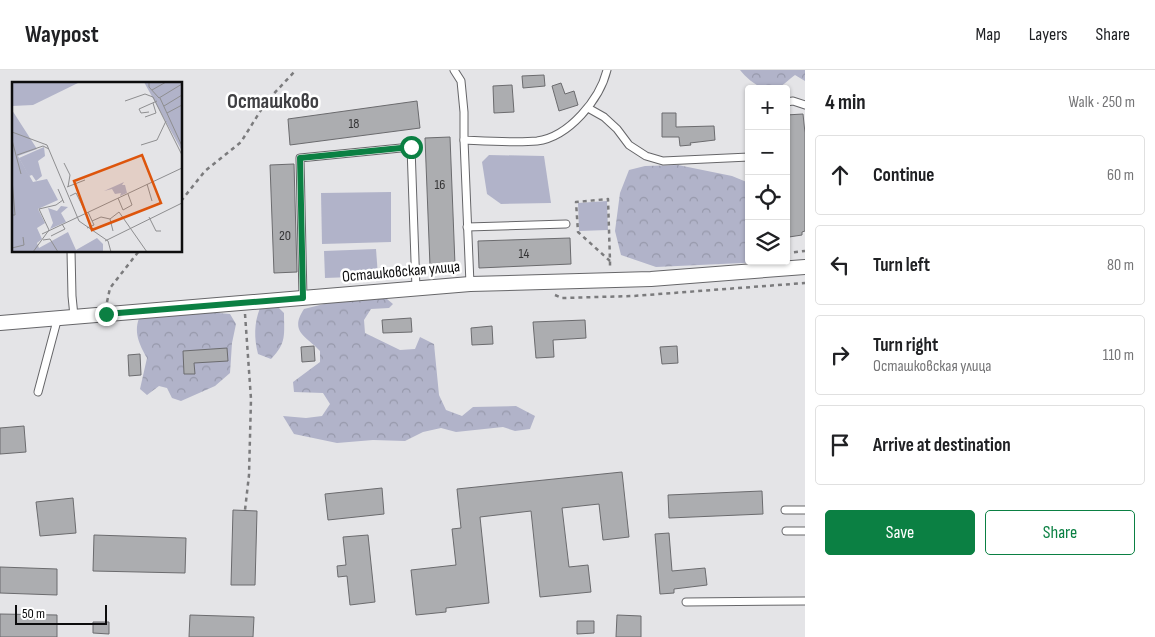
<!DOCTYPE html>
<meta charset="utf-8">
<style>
body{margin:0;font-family:"Sofia Sans Condensed",sans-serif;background:#f6f6f6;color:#202124}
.controls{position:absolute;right:15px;top:15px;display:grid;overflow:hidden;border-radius:5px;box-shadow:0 1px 4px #0004}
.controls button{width:45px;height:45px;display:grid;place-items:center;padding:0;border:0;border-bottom:1px solid #e0e0e0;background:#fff;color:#202124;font:25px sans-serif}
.scale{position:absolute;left:15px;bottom:12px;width:92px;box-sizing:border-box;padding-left:5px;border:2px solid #0d0d0e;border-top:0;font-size:14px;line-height:18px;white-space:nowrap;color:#0d0d0e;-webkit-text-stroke:4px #fff;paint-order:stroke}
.stop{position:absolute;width:15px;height:15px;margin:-11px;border:4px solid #0b8043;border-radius:50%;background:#fff}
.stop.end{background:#0b8043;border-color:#fff;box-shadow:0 1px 5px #0008}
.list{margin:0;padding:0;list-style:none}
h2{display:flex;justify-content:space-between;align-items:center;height:65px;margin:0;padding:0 20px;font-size:21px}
h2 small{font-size:16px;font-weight:400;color:#757577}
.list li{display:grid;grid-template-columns:32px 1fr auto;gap:15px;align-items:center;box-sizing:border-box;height:80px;margin:0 10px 10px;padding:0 10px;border:1px solid #e0e0e0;border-radius:5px}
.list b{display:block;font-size:19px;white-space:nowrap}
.list p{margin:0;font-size:16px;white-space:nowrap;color:#757577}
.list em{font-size:16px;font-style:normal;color:#757577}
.actions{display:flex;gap:10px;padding:15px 20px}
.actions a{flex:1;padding:11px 0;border:1px solid #0b8043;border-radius:5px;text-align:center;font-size:18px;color:#0b8043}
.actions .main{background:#0b8043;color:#fff}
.icon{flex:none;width:28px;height:28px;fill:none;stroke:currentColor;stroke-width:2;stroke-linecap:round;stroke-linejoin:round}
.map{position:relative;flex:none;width:805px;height:567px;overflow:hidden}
header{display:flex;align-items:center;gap:30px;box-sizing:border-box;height:70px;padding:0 25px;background:#fff;border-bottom:1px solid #e0e0e0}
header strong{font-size:24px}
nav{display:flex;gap:28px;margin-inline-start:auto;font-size:18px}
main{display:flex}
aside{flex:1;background:#fff}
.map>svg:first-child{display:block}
.forest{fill:url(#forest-crowns)}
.park{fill:#b1b3c9}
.building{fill:#acadb0;stroke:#6b6b6e}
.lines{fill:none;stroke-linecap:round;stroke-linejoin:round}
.service-casing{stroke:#666669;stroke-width:9}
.minor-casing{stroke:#666669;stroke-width:16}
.path{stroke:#7b7b7d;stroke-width:2.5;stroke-dasharray:4 4;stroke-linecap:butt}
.service{stroke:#fff;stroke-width:7}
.minor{stroke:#fff;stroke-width:14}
.route{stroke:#0b8043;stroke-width:6}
.labels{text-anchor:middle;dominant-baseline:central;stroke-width:5;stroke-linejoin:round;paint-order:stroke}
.number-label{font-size:14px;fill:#353536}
.street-label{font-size:16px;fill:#0d0d0e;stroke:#fff}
.district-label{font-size:21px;font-weight:bold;fill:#404043;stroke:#fff}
.inset-road{fill:none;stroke:#8e8e90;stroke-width:1}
.view{fill:#dd550c;fill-opacity:0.15;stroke:#dd550c;stroke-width:2.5}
.inset-edge{fill:none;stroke:#0d0d0e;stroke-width:2.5}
</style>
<header>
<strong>Waypost</strong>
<nav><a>Map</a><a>Layers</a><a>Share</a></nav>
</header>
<main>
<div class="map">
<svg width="805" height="567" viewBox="0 0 805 567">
<defs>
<pattern id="forest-crowns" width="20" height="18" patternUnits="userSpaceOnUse" patternTransform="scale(1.25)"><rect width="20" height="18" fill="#b1b3c9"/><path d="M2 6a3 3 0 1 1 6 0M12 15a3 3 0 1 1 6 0" fill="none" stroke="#9799ab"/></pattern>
</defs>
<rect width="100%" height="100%" fill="#e4e4e7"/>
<!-- forest -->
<g class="forest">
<path d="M740 0H805V11L795 5C789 9 781 18 774 19 761 21 747 9 740 0Z"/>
<polygon points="678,95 732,106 749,113 749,191 765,192 656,197 621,185 615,161 620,123 629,100 645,96"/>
<path d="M371 228 387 229 393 234 389 238 371 239 364 250 365 263 400 280 415 279 420 267 434 274 439 325 446 340 462 346 473 337 516 336 535 346 530 359 515 361 503 357 456 362 441 358 423 362 405 371 373 370 337 373 294 364 283 346 306 348 322 346 330 334 323 323 294 322 293 312 320 292V281C306 266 289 262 304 239L328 233Z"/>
<path d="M277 236 284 243C284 264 287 273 271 289L258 284C254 268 254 253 260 238Z"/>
<path d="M196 241 230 244 236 254 232 273 230 303 215 316 181 331 172 328 167 318 159 316 147 325 140 319 147 288C139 274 133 261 140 246Z"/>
</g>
<!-- park -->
<g class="park">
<polygon points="489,85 544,86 551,133 501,134 487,124 482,92"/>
<polygon points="391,122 391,172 322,174 321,123"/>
<polygon points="607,131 608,160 579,161 578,133"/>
<polygon points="376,179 378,206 325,208 324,181"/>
</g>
<!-- building -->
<g class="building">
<polygon points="544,5 545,16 523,18 522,6"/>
<polygon points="561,13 565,24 574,21 578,35 559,41 552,16"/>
<polygon points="512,15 514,42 494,43 493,16"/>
<polygon points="417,31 420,58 290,75 288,49"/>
<polygon points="662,43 676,43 676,57 714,56 715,70 690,73 691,75 680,76 679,67 662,67"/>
<polygon points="803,44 805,63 805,161 802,162 802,165 789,167 786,141 786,45"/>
<polygon points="450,67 455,195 430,196 425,68"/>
<polygon points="294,94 297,202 274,203 270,95"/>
<polygon points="570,168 571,194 479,198 478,171"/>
<polygon points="411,248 412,262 383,263 382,250"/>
<polygon points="585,250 586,268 553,270 554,287 536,288 533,252"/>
<polygon points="492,256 493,274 472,275 471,258"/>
<polygon points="314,276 315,291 302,292 301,277"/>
<polygon points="677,276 678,293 662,294 660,277"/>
<polygon points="227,278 228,291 194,293 195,304 184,304 183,281"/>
<polygon points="140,284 141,305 129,306 128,285"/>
<polygon points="24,356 26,382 0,384 0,358"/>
<polygon points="622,402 629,467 603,470 599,434 562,438 569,497 588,495 591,522 540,527 531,441 480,447 489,533 446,538 446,542 416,545 411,500 456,495 452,459 461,458 457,419"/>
<polygon points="382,418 384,444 328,450 325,424"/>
<polygon points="762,421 763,444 669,448 668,425"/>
<polygon points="73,428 76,463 40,466 36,432"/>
<polygon points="233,440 257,441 255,515 231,515"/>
<polygon points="669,463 672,501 705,498 707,515 674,519 674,523 660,524 655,464"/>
<polygon points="94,465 186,468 185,503 93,501"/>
<polygon points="368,465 375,532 350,535 347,506 338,507 337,496 346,495 343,467"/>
<polygon points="0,497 57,499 57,525 0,523"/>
<polygon points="0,544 57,545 57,567 0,567"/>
<polygon points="190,545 254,547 253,567 189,567"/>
<polygon points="617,545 641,546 641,567 616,567"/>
<polygon points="577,551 594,551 594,563 577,564"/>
<polygon points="93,552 109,552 109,564 93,563"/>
</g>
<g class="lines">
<defs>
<g id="service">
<path d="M454 0 461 11 464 42V70C486 71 516 73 537 71 569 67 600 29 607 0"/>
<polyline points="786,32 793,31 805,35"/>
<polyline points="588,38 604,47 617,59 629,75 646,86 663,91 749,87"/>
<polyline points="464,70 470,214"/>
<polyline points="467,157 566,154"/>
<polyline points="71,181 72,226 74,246"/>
<polyline points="303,228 300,88 411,77 416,219"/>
<polyline points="38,322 58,247"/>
<polyline points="785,440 805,440"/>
<polyline points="786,461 805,461"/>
<polyline points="686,532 805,531"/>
</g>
<polyline id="minor" points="0,253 470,214 651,209 805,197"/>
</defs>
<!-- service casing -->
<use href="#service" class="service-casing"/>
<!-- minor casing -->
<use href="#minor" class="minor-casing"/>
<!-- path -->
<g class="path">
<polyline points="181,131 205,101 241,72 266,32 296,0"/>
<polyline points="786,183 805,181"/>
<polyline points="610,191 578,162 576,132 608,129 610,191 610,198"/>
<polyline points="555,225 562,228 633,226 805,213"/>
<polyline points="107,232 110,218 139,181"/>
<polyline points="245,244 251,329 249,405 245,440"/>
</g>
<!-- service -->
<use href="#service" class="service"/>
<!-- minor -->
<use href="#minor" class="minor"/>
</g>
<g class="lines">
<!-- route -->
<polyline class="route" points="106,244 303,228 300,88 411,77"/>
</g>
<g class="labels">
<!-- number labels -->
<g class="number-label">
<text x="354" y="53">18</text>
<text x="440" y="114">16</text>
<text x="285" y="165">20</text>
<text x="524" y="183">14</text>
</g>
<!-- street labels -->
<g class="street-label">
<text transform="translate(401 202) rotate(-5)">Осташковская улица</text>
</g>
<!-- district labels -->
<g class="district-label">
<text x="273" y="31">Осташково</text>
</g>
</g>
<!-- overview -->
<g transform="translate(12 12)">
<rect width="170" height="170" fill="#e4e4e7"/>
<path d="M0 0H68L21 23 0 24Z" fill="#b1b3c9"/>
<path d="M112 100 110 103H113L115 111 108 114 109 111 103 112 100 107 92 109ZM49 124 56 125 49 131 54 140 38 147 41 141 36 126 45 129Z" fill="#b1b3c9"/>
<path d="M32 65 33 74 26 79 30 94 24 99 20 93 17 94 7 76Z" fill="#b1b3c9"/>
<path d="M132 0H170V69ZM0 28 25 67 6 74 21 100 35 97 46 118 26 127 33 141 25 146 30 157 25 161 27 166 56 150 64 168 85 156 91 162V170H0Z" fill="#b1b3c9"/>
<path class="inset-road" d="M137 0V5L147 16 170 2M140 8 154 0M148 16 170 64M113 19 133 12 141 15 170 73M152 24 170 13M137 30 129 31 127 27 145 19M155 31 170 23M133 35 144 31 141 21M0 50 35 63 67 139 96 159 99 170M0 58 9 92M129 63 145 58 154 39M5 73 31 64 37 67M52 81 58 93 56 105M0 97 3 133H0M135 102 140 119M55 105 73 98M46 107 52 121M58 114 64 111 72 127M106 116 111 128 120 123 116 112M137 135 144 149H149M80 139 89 135 98 137M75 146 82 143 76 130M101 149 98 137 107 130 135 170M30 152 170 86M39 154 53 147 50 142M31 158 38 157 46 170M93 159 170 121M0 166 12 163 11 155M21 170 37 148 27 127 44 123 51 118"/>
<path class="view" d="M130 73 149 121 80 148 62 99Z"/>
<rect width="170" height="170" class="inset-edge"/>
</g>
</svg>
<div class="controls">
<button>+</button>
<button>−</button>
<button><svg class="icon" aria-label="locate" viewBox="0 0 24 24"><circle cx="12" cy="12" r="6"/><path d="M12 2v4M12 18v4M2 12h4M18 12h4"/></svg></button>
<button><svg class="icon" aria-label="layers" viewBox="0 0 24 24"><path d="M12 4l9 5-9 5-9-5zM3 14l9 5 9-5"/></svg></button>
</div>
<div class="scale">50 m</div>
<div class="stop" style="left:411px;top:77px"></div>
<div class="stop end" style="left:106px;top:244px"></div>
</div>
<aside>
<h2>4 min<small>Walk · 250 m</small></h2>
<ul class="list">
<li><svg class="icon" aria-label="ahead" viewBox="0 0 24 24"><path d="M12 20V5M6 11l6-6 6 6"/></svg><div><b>Continue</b></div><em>60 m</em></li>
<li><svg class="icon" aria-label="left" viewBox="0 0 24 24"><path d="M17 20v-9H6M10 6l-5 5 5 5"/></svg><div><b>Turn left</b></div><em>80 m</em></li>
<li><svg class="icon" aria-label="right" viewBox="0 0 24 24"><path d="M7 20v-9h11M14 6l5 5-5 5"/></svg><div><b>Turn right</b><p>Осташковская улица</p></div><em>110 m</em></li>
<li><svg class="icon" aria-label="arrive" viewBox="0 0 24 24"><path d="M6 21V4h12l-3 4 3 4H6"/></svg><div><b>Arrive at destination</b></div></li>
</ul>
<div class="actions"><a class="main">Save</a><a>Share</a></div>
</aside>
</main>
